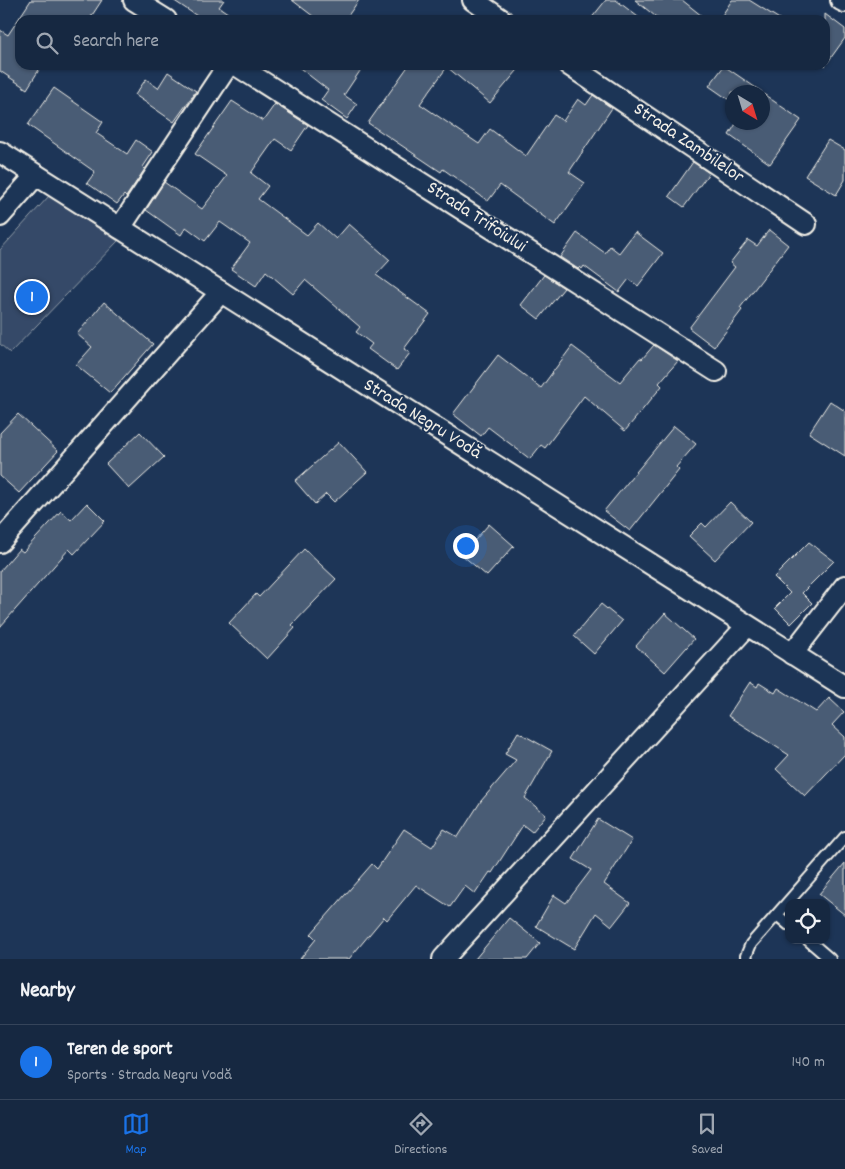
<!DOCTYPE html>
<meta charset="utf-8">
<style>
body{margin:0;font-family:Dekko,sans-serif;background:#1f3048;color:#f1f3f6}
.controls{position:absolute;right:15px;bottom:15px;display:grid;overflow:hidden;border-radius:10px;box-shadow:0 1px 4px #0004}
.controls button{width:45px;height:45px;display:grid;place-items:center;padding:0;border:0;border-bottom:1px solid #35445a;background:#162841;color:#f1f3f6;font:25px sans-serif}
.compass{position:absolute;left:725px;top:85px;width:45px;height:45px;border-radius:50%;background:#162841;box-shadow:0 1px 4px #0004;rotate:142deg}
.you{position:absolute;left:465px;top:545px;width:18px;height:18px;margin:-12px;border:4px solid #fff;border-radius:50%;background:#1a73e8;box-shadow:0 0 0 8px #1a73e833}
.badge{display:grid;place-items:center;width:32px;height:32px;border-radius:50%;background:#1a73e8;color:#fff;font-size:16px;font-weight:700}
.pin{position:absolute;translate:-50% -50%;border:2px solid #fff;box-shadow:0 1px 5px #0006}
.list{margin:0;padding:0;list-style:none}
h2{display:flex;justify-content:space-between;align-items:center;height:65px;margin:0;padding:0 20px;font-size:21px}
h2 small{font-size:16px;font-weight:400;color:#9ea6b1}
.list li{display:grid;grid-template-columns:32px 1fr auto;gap:15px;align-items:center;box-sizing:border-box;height:75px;padding:0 20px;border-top:1px solid #35445a}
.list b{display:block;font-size:19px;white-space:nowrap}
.list p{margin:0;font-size:16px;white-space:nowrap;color:#9ea6b1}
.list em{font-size:16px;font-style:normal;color:#9ea6b1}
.icon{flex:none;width:28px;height:28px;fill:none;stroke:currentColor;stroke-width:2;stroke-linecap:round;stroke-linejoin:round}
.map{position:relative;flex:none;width:845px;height:959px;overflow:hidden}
.search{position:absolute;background:#162841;box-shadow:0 1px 4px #0004;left:15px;right:15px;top:15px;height:55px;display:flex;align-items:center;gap:12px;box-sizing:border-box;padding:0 18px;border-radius:15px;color:#9ea6b1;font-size:19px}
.sheet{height:140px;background:#162841}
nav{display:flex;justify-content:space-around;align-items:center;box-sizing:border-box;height:70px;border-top:1px solid #35445a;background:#162841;font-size:14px;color:#9ea6b1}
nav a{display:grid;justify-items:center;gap:2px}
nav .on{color:#1a73e8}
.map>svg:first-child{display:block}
.green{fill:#354a67;stroke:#949ea8}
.building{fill:#485b74;stroke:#f4f1e8}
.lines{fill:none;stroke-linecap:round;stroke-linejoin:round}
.lane-casing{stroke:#f4f1e8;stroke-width:14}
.street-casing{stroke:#f4f1e8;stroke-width:24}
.lane{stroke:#1d3557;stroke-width:10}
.street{stroke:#1d3557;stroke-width:20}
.labels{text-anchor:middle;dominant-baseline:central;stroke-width:4;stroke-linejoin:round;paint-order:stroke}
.street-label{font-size:19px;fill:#f4f1e8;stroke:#1d3557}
</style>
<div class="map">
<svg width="845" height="959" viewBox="0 0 845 959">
<rect width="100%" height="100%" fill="#1d3557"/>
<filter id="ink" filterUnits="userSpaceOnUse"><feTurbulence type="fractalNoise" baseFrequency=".02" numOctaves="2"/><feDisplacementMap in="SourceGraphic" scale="10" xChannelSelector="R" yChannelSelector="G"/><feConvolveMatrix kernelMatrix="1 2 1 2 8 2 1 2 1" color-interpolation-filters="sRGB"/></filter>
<g filter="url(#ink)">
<!-- green -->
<polygon class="green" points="49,196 118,241 10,353 0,344 0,250"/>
<!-- building -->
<g class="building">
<polygon points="31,0 102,0 89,20 20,20 20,65 42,65 27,89 0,71 0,30 8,35"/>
<polygon points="173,0 224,0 219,7 238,20 203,20"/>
<polygon points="292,0 359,0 345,20 318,20"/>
<polygon points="606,0 616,0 642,20 590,20"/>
<polygon points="635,0 682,0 707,20 660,20"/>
<polygon points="732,0 749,0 781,20 719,20"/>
<polygon points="825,14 845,29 845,38 825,66"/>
<polygon points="296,65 364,65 344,95 357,104 347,119 321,100 328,90"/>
<polygon points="409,65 522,65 490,103 447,67 420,104 479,144 490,129 526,156 554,115 563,121 578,99 586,105 593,95 612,108 569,172 585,183 555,225 500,185 488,201 443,169 441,172 368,123"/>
<polygon points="724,66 762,92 732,92 732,102 709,86"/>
<polygon points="168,72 196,91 174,122 135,95 146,79 158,88"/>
<polygon points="54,88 103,122 96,133 127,154 136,140 153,152 143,167 145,169 126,197 124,195 117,204 87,183 95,172 28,125"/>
<polygon points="762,93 801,120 770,164 729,135 737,122 762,122"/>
<polygon points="232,101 263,121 275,104 308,125 291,150 275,139 251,173 268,186 258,199 307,235 318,223 336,239 349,224 390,260 376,275 430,314 404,349 410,353 397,370 368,349 372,344 356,332 360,327 305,280 293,294 266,271 256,286 231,269 250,243 220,222 205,241 186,227 181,235 146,210 164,182 202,209 227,176 195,154"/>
<polygon points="828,140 845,150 845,180 836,195 805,176"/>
<polygon points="693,162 709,173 684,207 669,196"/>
<polygon points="769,230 788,245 740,308 742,310 714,347 689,328 735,267 730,263 748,240 757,246"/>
<polygon points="635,232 663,253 638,286 629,279 619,292 584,266 582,269 580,267 578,269 560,257 577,233 605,253 610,246 619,253"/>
<polygon points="544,275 564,288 539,319 521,305"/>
<polygon points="104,302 153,344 110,393 76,365 92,347 77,334"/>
<polygon points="654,345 678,361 659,383 662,386 625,431 584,396 545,448 541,445 530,459 488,427 481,436 453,414 498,355 541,388 572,346 620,382 640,358 642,359"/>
<polygon points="830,401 845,411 845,456 809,433"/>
<polygon points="18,414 58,451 19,493 0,476 0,433"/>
<polygon points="674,426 696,444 676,467 679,470 630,531 604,511"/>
<polygon points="140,432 164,457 129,489 106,464"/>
<polygon points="339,442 367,472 334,502 326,494 315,504 295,481"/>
<polygon points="730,502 751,522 715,560 689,536 702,523 706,527"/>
<polygon points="87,503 105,521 74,554 69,549 0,627 0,571 19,549 23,552 61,511 71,520"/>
<polygon points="489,524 514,546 487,576 462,555"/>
<polygon points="809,542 834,561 802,593 812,603 791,624 775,608 790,593 774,577"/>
<polygon points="304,549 336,579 292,625 295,628 267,659 229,623 256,594 259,597"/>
<polygon points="601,604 622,621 594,654 574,636"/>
<polygon points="665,613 694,639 665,672 636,646"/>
<polygon points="750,682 757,687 759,683 775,693 778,688 816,712 829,698 844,712 832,725 845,737 845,754 805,796 776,769 789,755 728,716"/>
<polygon points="518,732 552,751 525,798 546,815 532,832 523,825 492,873 490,872 475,894 465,886 450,907 416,885 387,920 384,917 349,959 300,959 316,939 311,934 372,864 377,869 404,829 432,847 444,829 458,837 481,801 516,760 505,754"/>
<polygon points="598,819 632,840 604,884 630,903 612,926 596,913 574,949 536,926 554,895 566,903 591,870 573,859"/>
<polygon points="845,863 845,915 819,894"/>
<polygon points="509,918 540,943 527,959 475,959"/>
</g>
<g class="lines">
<defs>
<g id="lane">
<polyline points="777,915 789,925"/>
<polyline points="808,940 830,959"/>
<polyline points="747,959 746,956 751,944 845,837"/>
</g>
<g id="street">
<polyline points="134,0 166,20"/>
<polyline points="473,0 502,20"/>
<polyline points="841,0 845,2"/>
<polyline points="236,65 716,371"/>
<polyline points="569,65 806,224"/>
<polyline points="0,152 845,687"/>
<polyline points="0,216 36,175"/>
<polyline points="120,228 228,65"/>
<polyline points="0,542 221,292"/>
<polyline points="792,654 845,586"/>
<polyline points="443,959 747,626"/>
</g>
</defs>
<!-- lane casing -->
<use href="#lane" class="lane-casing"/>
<!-- street casing -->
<use href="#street" class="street-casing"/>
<!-- lane -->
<use href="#lane" class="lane"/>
<!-- street -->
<use href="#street" class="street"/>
</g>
</g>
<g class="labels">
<!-- street labels -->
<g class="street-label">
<text transform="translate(688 144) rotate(34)">Strada Zambilelor</text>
<text transform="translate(476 218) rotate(33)">Strada Trifoiului</text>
<text transform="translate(422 420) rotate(32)">Strada Negru Vodă</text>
</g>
</g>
</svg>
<div class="controls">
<button><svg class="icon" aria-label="locate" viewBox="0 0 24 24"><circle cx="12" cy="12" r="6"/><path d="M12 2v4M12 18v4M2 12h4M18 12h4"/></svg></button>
</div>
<svg class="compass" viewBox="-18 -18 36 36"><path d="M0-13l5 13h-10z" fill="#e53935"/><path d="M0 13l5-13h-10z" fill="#9ea6b1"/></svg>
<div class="you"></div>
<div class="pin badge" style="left:32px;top:297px">1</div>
<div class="search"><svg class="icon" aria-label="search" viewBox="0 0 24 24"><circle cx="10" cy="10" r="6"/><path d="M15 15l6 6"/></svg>Search here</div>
</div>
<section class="sheet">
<h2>Nearby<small></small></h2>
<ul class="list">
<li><span class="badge">1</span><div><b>Teren de sport</b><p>Sports · Strada Negru Vodă</p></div><em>140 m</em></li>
</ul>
</section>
<nav>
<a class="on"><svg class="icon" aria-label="map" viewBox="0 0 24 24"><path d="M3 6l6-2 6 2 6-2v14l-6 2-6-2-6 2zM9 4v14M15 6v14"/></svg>Map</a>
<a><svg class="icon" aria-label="directions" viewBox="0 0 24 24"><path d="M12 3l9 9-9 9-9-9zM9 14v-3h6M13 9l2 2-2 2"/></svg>Directions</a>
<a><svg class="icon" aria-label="saved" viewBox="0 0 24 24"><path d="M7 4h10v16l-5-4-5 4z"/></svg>Saved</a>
</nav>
